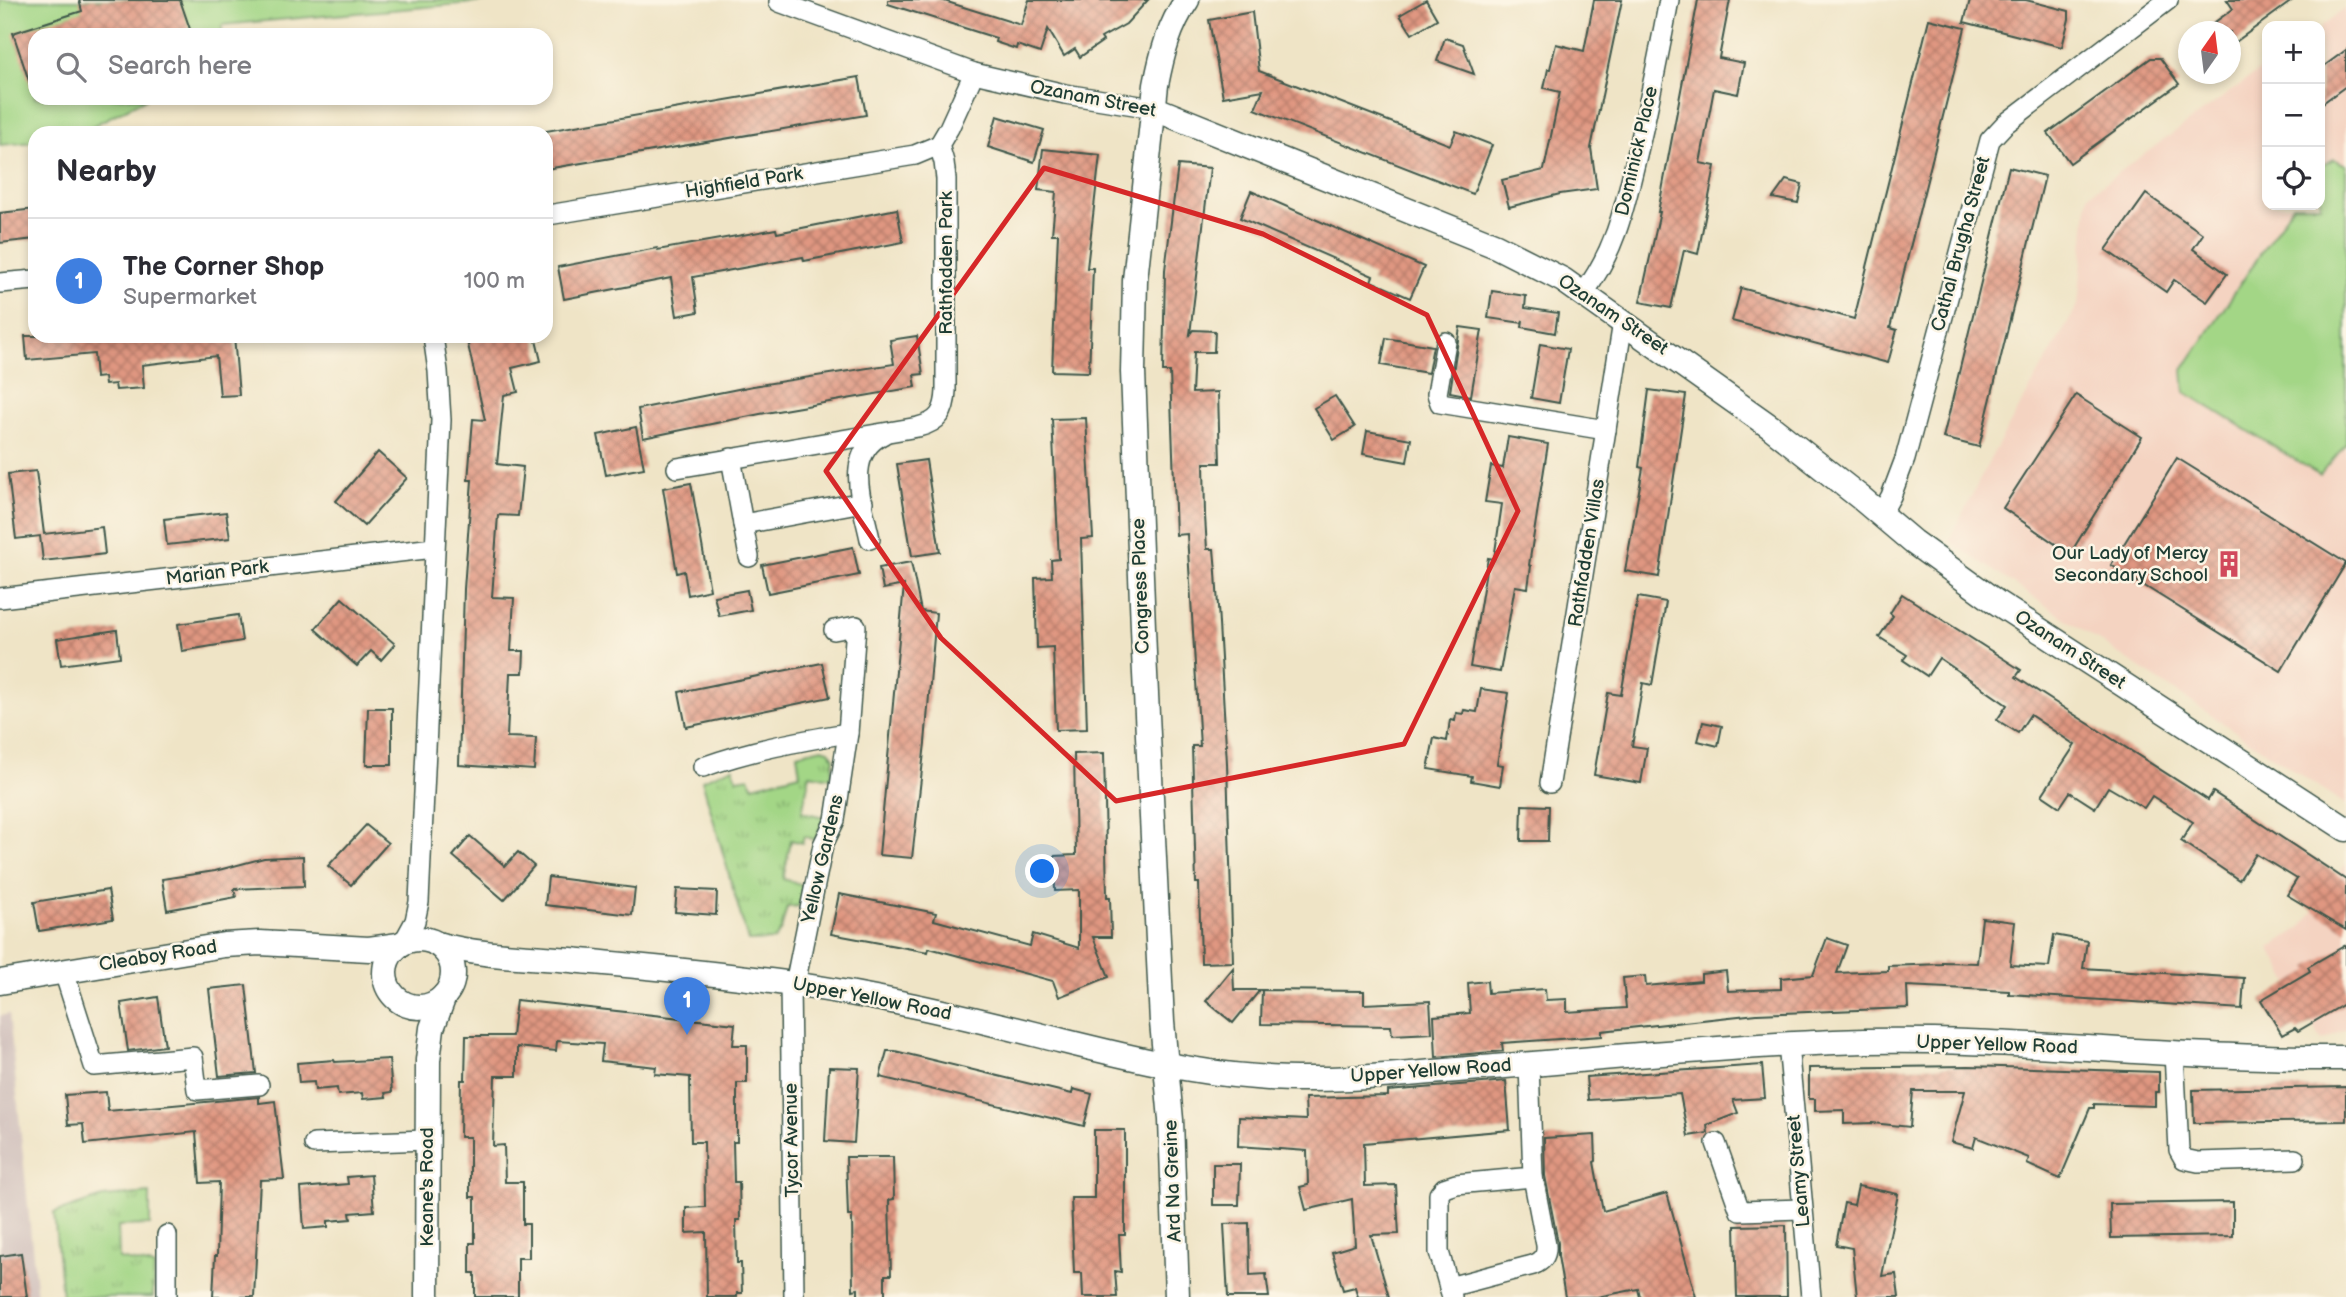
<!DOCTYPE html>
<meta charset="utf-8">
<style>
body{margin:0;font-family:"Balsamiq Sans",sans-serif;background:#f7f7f7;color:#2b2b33}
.controls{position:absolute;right:21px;top:21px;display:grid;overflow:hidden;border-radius:14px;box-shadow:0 4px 10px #0003}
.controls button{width:63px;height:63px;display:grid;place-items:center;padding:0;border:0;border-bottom:2px solid #e1e1e2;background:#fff;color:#2b2b33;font:35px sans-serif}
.compass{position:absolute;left:2178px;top:21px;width:63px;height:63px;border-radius:50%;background:#fff;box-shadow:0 4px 10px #0003;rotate:14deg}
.you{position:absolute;left:1043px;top:872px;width:24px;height:24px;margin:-18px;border:5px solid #fff;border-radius:50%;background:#1a73e8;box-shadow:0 0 0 10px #1a73e833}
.badge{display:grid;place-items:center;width:46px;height:46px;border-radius:50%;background:#d1495b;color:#fff;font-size:23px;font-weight:700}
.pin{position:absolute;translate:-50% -58px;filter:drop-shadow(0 2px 4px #0008)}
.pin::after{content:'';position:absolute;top:37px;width:24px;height:21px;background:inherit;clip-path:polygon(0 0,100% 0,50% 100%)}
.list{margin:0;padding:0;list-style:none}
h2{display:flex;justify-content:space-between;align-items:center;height:91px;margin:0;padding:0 28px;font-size:30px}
h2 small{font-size:23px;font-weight:400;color:#7c7c81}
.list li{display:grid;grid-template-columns:46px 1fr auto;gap:21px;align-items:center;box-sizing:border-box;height:126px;padding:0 28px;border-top:2px solid #e1e1e2}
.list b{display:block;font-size:26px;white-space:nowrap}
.list p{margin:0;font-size:23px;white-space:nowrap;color:#7c7c81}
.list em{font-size:23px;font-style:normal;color:#7c7c81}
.icon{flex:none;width:38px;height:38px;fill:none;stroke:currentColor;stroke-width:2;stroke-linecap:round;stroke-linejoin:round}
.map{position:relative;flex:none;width:2346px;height:1297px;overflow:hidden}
.search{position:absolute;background:#fff;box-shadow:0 4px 10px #0003;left:28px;top:28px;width:525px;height:77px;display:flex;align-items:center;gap:18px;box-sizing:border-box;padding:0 24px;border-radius:21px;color:#7c7c81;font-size:26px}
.panel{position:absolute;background:#fff;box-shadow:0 4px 10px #0003;left:28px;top:126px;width:525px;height:217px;border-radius:21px}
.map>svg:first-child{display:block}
.built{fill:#f4d3c1}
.industrial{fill:#d0c0bc}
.grass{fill:url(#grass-tufts);stroke:#618a5d;stroke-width:2}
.pitch{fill:#a3d686;stroke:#618a5d;stroke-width:2}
.building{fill:url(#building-cross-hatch)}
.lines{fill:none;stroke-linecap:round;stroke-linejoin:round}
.minor-casing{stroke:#3e564a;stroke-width:22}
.tertiary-casing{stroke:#3e564a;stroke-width:27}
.minor{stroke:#fff;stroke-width:19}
.tertiary{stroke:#fff;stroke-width:24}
.marked{fill:none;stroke:#d62828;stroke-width:5;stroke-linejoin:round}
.labels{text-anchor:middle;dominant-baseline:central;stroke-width:5;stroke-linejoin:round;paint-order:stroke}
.street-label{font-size:19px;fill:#1f3d34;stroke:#fcf5e5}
.poi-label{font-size:19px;fill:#1f3d34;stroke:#fcf5e5;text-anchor:end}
</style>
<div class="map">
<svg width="2346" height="1297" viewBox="0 0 2346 1297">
<defs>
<pattern id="grass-tufts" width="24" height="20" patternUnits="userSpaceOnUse" patternTransform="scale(1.75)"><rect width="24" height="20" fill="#a3d686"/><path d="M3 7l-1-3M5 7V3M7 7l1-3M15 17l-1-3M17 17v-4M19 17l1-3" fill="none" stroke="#84af6e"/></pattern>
<pattern id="building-cross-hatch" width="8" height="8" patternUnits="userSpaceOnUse" patternTransform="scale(1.75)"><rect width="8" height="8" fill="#e09781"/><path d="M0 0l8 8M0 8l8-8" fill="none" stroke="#b57c6a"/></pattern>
</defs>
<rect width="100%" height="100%" fill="#fcf5e5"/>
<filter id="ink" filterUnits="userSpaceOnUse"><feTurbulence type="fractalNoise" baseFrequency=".0143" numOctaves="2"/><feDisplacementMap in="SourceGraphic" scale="14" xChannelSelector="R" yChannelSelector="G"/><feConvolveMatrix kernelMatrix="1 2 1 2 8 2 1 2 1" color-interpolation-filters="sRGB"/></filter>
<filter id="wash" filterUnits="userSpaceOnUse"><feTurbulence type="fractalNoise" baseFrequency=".00686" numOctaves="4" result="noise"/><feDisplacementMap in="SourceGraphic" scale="28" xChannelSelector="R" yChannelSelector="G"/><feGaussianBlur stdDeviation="1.57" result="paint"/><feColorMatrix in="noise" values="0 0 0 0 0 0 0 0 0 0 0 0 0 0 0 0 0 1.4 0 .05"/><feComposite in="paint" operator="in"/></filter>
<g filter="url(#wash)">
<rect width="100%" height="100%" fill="#efe4c6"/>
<!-- built -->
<g class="built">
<polygon points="2346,8 2346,805 1949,541 1990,459 2078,305 2088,195 2267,65 2267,205 2320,205 2320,27"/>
<polygon points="2346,864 2346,1029 2322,1041 2270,948 2303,926"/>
</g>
<!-- industrial -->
<polygon class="industrial" points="9,1014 37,1297 0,1297 0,1016"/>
<!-- grass -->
<g class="grass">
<polygon points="822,748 829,750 834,758 831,778 810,774 802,812 824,817 815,840 804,836 802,843 791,840 783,879 803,885 799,906 787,907 781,930 774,940 748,941 702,780 733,767 737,779 749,777 753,786 800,774 797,754"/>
<polygon points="150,1193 150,1225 118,1226 119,1259 154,1266 153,1297 62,1297 54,1213 103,1197"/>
</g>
<!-- pitch -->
<g class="pitch">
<polygon points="0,0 505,0 222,25 222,35 35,35 35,98 147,98 79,133 35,133 35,142 0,145"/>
<polygon points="2334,159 2346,165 2346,444 2320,475 2185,392 2183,370 2293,205 2320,205 2320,166"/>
</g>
<g id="blocks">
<!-- building -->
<g class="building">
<polygon points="79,0 180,0 192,35 35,35 35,86 31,87 13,33 82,11"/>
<polygon points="888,0 941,0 1021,25 1029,0 1148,0 1126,24 1101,38 1103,41 1080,57 1075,49 1064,56 1048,29 1040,53 1017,45 1016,49 995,42 996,38 888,4"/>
<polygon points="1426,0 1437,19 1412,34 1400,15"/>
<polygon points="1594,0 1622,0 1591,148 1597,189 1560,194 1509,207 1502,180 1544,170 1560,92 1544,88 1548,69 1550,69 1556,44 1584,51"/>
<polygon points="1698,0 1730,0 1719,58 1744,63 1738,94 1714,89 1700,163 1715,166 1698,254 1684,250 1671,308 1640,302 1660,212 1658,212"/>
<polygon points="1970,0 2026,0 2069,11 2069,19 2062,47 1964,22"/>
<polygon points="2227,0 2293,0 2230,46 2230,32 2201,32 2233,9"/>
<polygon points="1252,12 1259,71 1450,145 1456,131 1492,145 1473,194 1255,109 1263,90 1223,97 1209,20"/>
<polygon points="1929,19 1965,28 1890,328 1897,330 1888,363 1732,321 1741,288 1854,319"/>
<polygon points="1445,38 1463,44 1474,74 1437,61"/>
<polygon points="2346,50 2346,86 2320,105 2320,69"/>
<polygon points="2151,58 2160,58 2179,84 2070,163 2048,133"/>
<polygon points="859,77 866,115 546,169 546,131"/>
<polygon points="997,116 1044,130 1034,162 988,147"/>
<polygon points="1043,149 1100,155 1087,268 1093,268 1089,372 1052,371 1058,234 1052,234 1056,192 1038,190"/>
<polygon points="1178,165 1210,168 1190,334 1193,330 1215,331 1214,352 1194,352 1192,393 1218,392 1220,463 1204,463 1205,516 1207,549 1214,549 1216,572 1227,763 1233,962 1201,963 1199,883 1196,883 1192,746 1200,746 1187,534 1176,535 1170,372 1163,372 1165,270"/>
<polygon points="2009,167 2045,176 1979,447 1943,438"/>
<polygon points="1786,180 1802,184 1798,203 1773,198"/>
<polygon points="1251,191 1424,267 1410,298 1371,281 1373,276 1240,218"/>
<polygon points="2146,194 2203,234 2193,249 2227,274 2207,302 2174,280 2166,292 2106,250"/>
<polygon points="35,209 35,239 0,243 0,213"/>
<polygon points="897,209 903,242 804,261 803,257 693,277 698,312 677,316 671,278 564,299 558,267 657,248 658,250 776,229 777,233"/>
<polygon points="1492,291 1526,296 1525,308 1558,313 1555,333 1522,327 1523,320 1522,323 1488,318"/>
<polygon points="1460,327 1482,330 1471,396 1450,392"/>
<polygon points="25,336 234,336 239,395 220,396 216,356 142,365 144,388 116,390 115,384 105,385 104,377 96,378 94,354 27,360"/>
<polygon points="466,336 535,336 541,361 512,368 518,392 504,395 497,464 523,467 518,516 498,515 492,597 514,598 511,651 524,651 523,673 510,673 507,737 536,738 534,770 459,765 464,589 472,480 468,480 473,419 485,420"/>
<polygon points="917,336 923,374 914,375 916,387 760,414 643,438 638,409 753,386 894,364 890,340"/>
<polygon points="1386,338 1433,346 1428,373 1381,365"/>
<polygon points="1540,344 1568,349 1559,403 1531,398"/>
<polygon points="1649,390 1686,395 1659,577 1625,571 1643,468 1639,467"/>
<polygon points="2076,395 2142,437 2070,554 2003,508"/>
<polygon points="1335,396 1355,427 1334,440 1314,408"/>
<polygon points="1086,418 1093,538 1081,539 1087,729 1056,730 1053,647 1037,648 1035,578 1052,577 1051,560 1059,559 1052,419"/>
<polygon points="636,427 644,468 606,475 598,435"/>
<polygon points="1367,431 1411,439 1407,462 1363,454"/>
<polygon points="1508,437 1548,444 1529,565 1531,566 1528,588 1515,586 1500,672 1470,667 1488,558 1494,559 1502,504 1485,502 1491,466 1503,468"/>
<polygon points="378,452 407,478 364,526 336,501"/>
<polygon points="2177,458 2346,563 2281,671 2111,565"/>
<polygon points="926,460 940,552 912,556 897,464"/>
<polygon points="36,471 44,534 102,527 105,554 43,561 40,536 16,539 8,474"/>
<polygon points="691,483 710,590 688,595 684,571 677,573 663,488"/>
<polygon points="226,512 230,538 167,545 164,519"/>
<polygon points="853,547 859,575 768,593 762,565"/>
<polygon points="911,562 921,611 936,613 925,743 912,858 879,855 904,585 883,589 879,568"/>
<polygon points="747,590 751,610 719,616 714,596"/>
<polygon points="1902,594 2021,670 2016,677 2053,701 2208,800 2213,792 2346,880 2346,930 2287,895 2297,879 2256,854 2239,880 2181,841 2193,822 2152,796 2144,808 2108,787 2095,808 2070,792 2060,807 2042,795 2075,745 2030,715 2018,733 1997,720 2007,705 1939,658 1927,676 1903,660 1907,655 1879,637 1893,616 1890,613"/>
<polygon points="1638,597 1666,602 1652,685 1643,683 1632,746 1647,748 1641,783 1594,775 1608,693 1621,695"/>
<polygon points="342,598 395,644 381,660 371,651 357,666 315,629"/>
<polygon points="238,615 242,641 182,651 178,624"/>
<polygon points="117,630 120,657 61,665 57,639"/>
<polygon points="822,663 830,697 686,727 679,692"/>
<polygon points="1481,689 1509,693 1497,764 1503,765 1500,786 1471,781 1472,776 1428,769 1434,738 1447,741 1450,720 1455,721 1456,713 1463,714 1464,710 1477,712"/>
<polygon points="368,708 392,708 392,765 366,765"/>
<polygon points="1703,722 1722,726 1718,746 1698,741"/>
<polygon points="1104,753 1107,897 1110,897 1111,937 1093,937 1109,977 1059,997 1053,981 929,948 928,952 831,934 839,894 936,913 934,920 1030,946 1033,934 1079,948 1079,890 1055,891 1054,856 1076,855 1074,754"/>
<polygon points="1522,805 1549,806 1548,841 1521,841"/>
<polygon points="366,825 388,843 351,885 328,866"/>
<polygon points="470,836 505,866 518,852 534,866 504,900 453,856"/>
<polygon points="303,856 304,886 234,889 236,897 167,910 162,879 215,871 264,858"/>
<polygon points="548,877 635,888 632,915 545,905"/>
<polygon points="677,889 717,891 716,915 675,912"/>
<polygon points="108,890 113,919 39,931 34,902"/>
<polygon points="1982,918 2015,922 2010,965 2049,967 2054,935 2087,941 2083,968 2244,978 2242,1009 2009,994 2009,991 1907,986 1908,1008 1757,1014 1602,1031 1602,1036 1502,1043 1503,1051 1436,1057 1434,1016 1470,1013 1468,983 1487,981 1488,993 1545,989 1546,1000 1567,999 1567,1012 1626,1008 1623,978 1645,976 1646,986 1701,981 1701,974 1726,971 1728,991 1781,989 1781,978 1813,975 1827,938 1847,945 1837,973 1888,971 1888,966 1942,964 1942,962 1977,963"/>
<polygon points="2346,945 2346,1003 2298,1031 2295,1028 2282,1035 2261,1000 2310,971 2308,967"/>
<polygon points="1233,968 1234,990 1260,990 1233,1023 1206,1001"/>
<polygon points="246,985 256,1073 219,1076 209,989"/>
<polygon points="1262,990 1364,991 1364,1004 1430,1001 1432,1033 1392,1035 1391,1026 1261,1024"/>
<polygon points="158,997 165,1046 128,1051 121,1003"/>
<polygon points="516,1000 735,1024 733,1045 747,1045 747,1083 737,1083 737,1142 733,1142 734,1182 739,1182 740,1220 736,1220 737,1263 741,1263 742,1293 737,1293 737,1297 707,1297 706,1232 686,1233 686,1208 705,1207 704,1142 691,1142 690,1077 655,1074 656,1067 601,1061 603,1044 557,1041 556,1051 517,1047 517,1076 495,1076 493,1146 504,1145 505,1182 523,1182 523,1224 529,1224 529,1258 518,1258 518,1297 475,1297 475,1273 470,1273 470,1243 475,1243 475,1197 470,1197 470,1137 460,1137 461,1080 465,1080 466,1036 512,1036"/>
<polygon points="887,1051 895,1051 1072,1094 1073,1089 1092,1094 1084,1126 880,1077"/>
<polygon points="389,1059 392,1092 385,1093 386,1097 363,1099 362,1093 338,1095 337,1088 315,1090 314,1082 299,1083 297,1063 334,1060 335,1062"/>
<polygon points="1762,1065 1765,1098 1733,1100 1738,1113 1707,1125 1708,1133 1688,1136 1680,1094 1588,1100 1586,1077"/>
<polygon points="1969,1066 2159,1072 2159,1092 2155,1092 2155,1106 2094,1104 2094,1108 2090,1108 2060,1179 2027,1164 2029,1158 1976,1137 1973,1148 1951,1142 1965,1091 1913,1091 1910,1127 1872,1123 1844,1124 1844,1110 1815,1111 1815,1099 1809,1099 1809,1068"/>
<polygon points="829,1067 859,1068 854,1143 825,1141"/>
<polygon points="1506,1081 1510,1130 1364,1143 1365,1186 1396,1185 1399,1234 1371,1235 1389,1297 1358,1297 1355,1287 1343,1290 1332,1252 1355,1245 1352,1199 1306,1210 1300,1187 1308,1185 1307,1151 1238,1146 1239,1117 1306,1120 1305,1098 1388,1096 1388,1091"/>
<polygon points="2346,1087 2346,1121 2194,1123 2193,1090"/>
<polygon points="106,1092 108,1111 259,1097 259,1103 275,1101 284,1179 260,1180 254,1297 213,1297 215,1256 217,1256 219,1182 200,1183 196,1132 85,1144 83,1124 68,1125 65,1095"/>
<polygon points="1094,1130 1125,1130 1125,1235 1119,1235 1121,1272 1115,1271 1117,1297 1083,1297 1082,1273 1074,1273 1071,1198 1094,1198"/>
<polygon points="1595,1135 1596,1161 1594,1162 1603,1211 1667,1193 1696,1297 1640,1297 1638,1289 1597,1297 1565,1297 1558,1256 1558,1243 1545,1176 1544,1138"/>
<polygon points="846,1157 893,1157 894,1199 889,1200 891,1275 885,1275 885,1297 858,1297 858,1289 853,1290 852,1216 848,1216"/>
<polygon points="1213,1164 1240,1164 1239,1205 1213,1205"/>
<polygon points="371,1175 374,1211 350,1213 351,1219 328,1221 328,1227 304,1229 301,1188 348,1184 347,1177"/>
<polygon points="1858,1186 1898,1194 1882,1276 1896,1274 1899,1297 1857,1297 1852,1248 1836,1245 1844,1203 1854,1205"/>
<polygon points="2233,1202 2233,1236 2111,1238 2110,1204"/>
<polygon points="1249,1223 1250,1275 1266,1274 1269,1297 1228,1297 1224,1224"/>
<polygon points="1786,1225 1787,1297 1737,1297 1735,1226"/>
<polygon points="21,1253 27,1297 0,1297 0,1256"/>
</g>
</g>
</g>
<g filter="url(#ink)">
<use href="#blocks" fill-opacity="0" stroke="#3e564a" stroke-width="2"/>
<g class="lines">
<defs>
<g id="minor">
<polyline points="779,2 974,73 1065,94 1153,108"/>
<polyline points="548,215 915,155 939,145"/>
<polyline points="0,283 35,280"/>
<path d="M1583 294C1615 251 1624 210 1636 159 1649 107 1659 53 1669 0"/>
<polyline points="1446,342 1437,394 1440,403 1606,430"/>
<polyline points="731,458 749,557"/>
<path d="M677 468 918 427C939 422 945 412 946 391V179L944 162 939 145 949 128 974 73"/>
<polyline points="1881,514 1891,496 1905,459 1990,140 2005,124 2168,0"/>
<polyline points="743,524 863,502"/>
<path d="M870 539C863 504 842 454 884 434"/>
<polyline points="0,598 434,548"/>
<path d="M703 767C750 750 799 741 848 733"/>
<polyline points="1550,783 1623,322"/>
<polyline points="403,943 415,921 419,902 441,420 438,371 433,336"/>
<polyline points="64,972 94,1066 193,1057 197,1090 259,1085"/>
<polyline points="790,983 794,1297"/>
<polyline points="795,984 823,845 835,820 848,733 856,626 834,630"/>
<polyline points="1788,1044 1811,1297"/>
<polyline points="2174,1053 2179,1150 2184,1159 2198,1162 2295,1159"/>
<polyline points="1716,1143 1740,1211 1802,1209"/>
<polyline points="314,1144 427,1140"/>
<path d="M1449 1287 1533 1265C1543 1261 1547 1256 1546 1245L1533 1177"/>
<polyline points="167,1297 167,1235"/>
<polyline points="1452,1297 1439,1252 1439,1194 1444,1188 1456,1184 1533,1177 1529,1065"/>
</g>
<g id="tertiary">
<polyline points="1153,108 1496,246 1563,280 1772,428 1861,498 1913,542 1996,602 2346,829"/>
<circle cx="419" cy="973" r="34"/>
<path d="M437 944C480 956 526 956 571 960 645 967 719 973 792 984 879 996 963 1016 1047 1037 1116 1054 1185 1072 1256 1077 1326 1083 1398 1075 1468 1069 1590 1060 1712 1047 1834 1042 2005 1035 2175 1060 2346 1058"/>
<polyline points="0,982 224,945 260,943 369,949 399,945"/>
<polyline points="427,1297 428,1060 432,1028 444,996"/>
<path d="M1177 1297 1171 1120 1162 1022 1144 653 1133 372 1135 280 1156 85C1162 54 1169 26 1187 0"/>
</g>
</defs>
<!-- minor casing -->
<use href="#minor" class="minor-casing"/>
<!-- tertiary casing -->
<use href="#tertiary" class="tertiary-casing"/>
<!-- minor -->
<use href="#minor" class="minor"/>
<!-- tertiary -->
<use href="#tertiary" class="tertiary"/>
</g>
</g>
<!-- marked area -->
<path class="marked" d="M1044 168 1263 234 1427 315 1518 511 1404 744 1116 801 941 638 826 471Z"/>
<!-- icons -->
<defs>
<symbol id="building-bare" viewBox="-9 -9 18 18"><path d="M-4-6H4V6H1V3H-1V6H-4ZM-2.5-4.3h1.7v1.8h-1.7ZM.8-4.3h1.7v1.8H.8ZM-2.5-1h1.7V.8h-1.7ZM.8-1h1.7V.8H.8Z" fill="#d1495b" stroke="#fcf5e5" stroke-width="2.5" paint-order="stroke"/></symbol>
</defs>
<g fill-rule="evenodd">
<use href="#building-bare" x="2210" y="545" width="38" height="38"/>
</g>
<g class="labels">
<!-- street labels -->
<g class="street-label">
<text transform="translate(1093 99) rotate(11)">Ozanam Street</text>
<text transform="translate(1637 151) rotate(-77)">Dominick Place</text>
<text transform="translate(744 183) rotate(-9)">Highfield Park</text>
<text transform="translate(1961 244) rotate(-75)">Cathal Brugha Street</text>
<text transform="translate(946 263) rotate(-90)">Rathfadden Park</text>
<text transform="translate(1613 315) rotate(34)">Ozanam Street</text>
<text transform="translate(1587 553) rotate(-81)">Rathfadden Villas</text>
<text transform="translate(217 573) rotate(-7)">Marian Park</text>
<text transform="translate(1141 586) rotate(-92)">Congress Place</text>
<text transform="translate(2070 650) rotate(33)">Ozanam Street</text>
<text transform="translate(823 859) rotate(-77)">Yellow Gardens</text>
<text transform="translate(158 956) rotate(-9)">Cleaboy Road</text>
<text transform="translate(872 999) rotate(11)">Upper Yellow Road</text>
<text transform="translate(1997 1045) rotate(2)">Upper Yellow Road</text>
<text transform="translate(1431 1071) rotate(-4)">Upper Yellow Road</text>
<text transform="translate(792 1140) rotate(-91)">Tycor Avenue</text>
<text transform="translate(1799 1171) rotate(-95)">Leamy Street</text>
<text transform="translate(1173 1181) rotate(-92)">Ard Na Greine</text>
<text transform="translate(427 1187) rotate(-90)">Keane's Road</text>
</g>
<!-- poi labels -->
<g class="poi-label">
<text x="2208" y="553">Our Lady of Mercy<tspan x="2208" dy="22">Secondary School</tspan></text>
</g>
</g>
</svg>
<div class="controls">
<button>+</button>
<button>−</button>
<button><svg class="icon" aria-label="locate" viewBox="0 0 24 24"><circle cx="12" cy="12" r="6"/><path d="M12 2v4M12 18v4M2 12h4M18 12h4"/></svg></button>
</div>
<svg class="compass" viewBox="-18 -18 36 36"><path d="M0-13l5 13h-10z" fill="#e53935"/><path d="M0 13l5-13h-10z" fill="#7c7c81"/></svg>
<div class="you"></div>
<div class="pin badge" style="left:687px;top:1035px;background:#3f7fe0">1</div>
<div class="search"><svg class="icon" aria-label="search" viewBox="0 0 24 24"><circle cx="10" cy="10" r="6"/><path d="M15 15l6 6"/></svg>Search here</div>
<section class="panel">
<h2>Nearby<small></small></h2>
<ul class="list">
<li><span class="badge" style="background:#3f7fe0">1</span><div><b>The Corner Shop</b><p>Supermarket</p></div><em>100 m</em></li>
</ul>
</section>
</div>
